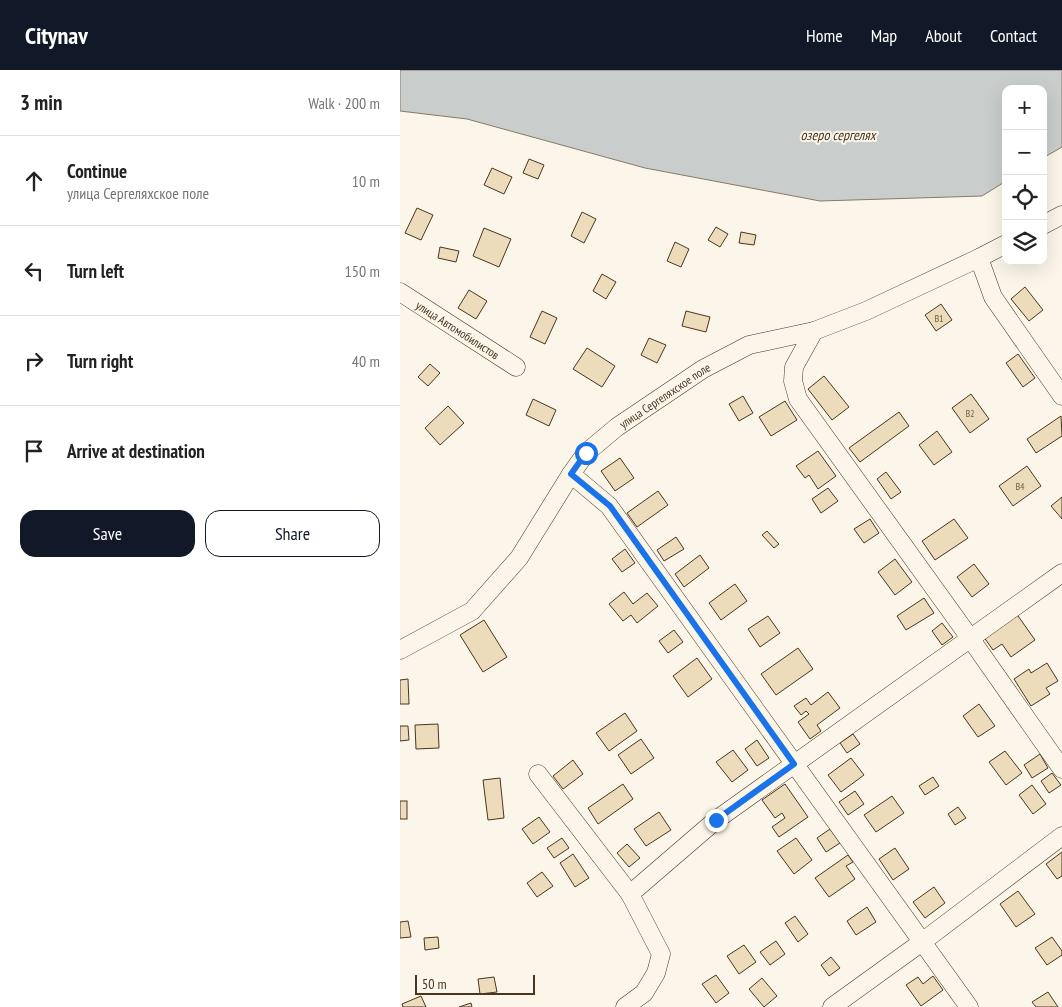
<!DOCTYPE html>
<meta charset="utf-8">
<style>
body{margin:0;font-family:"PT Sans Narrow",sans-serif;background:#f2f2f2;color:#222}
.controls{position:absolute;right:15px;top:15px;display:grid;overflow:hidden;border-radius:10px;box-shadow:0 5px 20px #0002}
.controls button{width:45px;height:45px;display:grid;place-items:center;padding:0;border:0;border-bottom:1px solid #e0e0e0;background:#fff;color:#222;font:25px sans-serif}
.scale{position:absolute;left:15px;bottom:12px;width:120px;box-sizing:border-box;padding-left:5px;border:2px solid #4a3520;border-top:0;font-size:14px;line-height:18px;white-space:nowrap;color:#4a3520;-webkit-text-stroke:4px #fbf6e9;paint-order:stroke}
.stop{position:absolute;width:15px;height:15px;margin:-11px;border:4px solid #1a73e8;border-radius:50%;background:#fff}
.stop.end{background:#1a73e8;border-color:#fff;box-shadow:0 1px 5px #0008}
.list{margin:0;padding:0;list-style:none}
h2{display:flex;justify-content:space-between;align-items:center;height:65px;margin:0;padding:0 20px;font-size:21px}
h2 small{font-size:16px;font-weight:400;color:#767676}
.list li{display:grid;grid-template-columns:32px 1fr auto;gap:15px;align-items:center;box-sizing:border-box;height:90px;padding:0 20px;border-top:1px solid #e0e0e0}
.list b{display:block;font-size:19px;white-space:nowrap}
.list p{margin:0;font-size:16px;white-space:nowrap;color:#767676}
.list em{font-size:16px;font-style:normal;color:#767676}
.actions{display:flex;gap:10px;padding:15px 20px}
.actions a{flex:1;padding:11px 0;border:1px solid #111827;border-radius:15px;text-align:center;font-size:18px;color:#111827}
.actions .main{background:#111827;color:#fff}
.icon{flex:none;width:28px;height:28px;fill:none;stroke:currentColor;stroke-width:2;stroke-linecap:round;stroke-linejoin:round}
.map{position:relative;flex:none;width:662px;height:937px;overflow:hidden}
header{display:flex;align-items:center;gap:30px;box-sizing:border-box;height:70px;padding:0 25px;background:#111827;color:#fff}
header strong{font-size:24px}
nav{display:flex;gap:28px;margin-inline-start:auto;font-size:18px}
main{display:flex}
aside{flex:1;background:#fff}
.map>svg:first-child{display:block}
.water{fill:#c9cecd;stroke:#887966}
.building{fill:#ecdcbc;stroke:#4a3520}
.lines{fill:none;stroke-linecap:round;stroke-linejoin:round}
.minor-casing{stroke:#4a3520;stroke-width:19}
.minor{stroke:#fbf6e9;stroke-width:18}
.route{stroke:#1a73e8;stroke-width:6}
.labels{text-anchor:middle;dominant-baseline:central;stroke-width:4;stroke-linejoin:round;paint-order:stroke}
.number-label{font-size:10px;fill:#725f47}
.street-label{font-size:12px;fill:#4a3520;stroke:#fbf6e9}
.water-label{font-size:14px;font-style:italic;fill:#4a3520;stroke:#fbf6e9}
</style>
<header>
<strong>Citynav</strong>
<nav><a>Home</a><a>Map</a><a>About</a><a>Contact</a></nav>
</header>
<main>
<aside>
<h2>3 min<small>Walk · 200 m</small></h2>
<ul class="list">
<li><svg class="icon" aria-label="ahead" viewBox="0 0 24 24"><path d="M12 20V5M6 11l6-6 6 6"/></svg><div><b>Continue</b><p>улица Сергеляхское поле</p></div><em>10 m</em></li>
<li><svg class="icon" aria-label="left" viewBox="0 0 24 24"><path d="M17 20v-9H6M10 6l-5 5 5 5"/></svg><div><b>Turn left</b></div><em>150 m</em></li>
<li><svg class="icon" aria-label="right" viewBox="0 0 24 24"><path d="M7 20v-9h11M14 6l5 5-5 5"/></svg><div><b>Turn right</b></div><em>40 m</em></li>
<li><svg class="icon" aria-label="arrive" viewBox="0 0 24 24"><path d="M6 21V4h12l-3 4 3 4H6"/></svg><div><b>Arrive at destination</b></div></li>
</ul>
<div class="actions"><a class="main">Save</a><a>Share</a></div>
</aside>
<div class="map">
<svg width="662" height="937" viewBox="0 0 662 937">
<rect width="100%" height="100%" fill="#fbf6e9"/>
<!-- water -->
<polygon class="water" points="0,0 662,0 662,77 643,88 643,19 606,19 606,111 582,126 420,131 245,98 67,49 0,41"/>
<!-- building -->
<g class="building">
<polygon points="129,89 144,95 138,109 123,103"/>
<polygon points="92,98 112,107 104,124 84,115"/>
<polygon points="17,138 33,145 21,170 5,163"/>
<polygon points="182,142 196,149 184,173 171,166"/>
<polygon points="316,157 328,164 320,177 308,170"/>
<polygon points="84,158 111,169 99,197 73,186"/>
<polygon points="341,162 356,165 354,175 339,173"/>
<polygon points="275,172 289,179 281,197 267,191"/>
<polygon points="40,177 59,181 56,192 38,188"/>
<polygon points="202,204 216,212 206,229 193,221"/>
<polygon points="625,217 643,240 629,251 611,229"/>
<polygon points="69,220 87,231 76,249 58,238"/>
<polygon points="541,234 552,250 536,261 525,245"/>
<polygon points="142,241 157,248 145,274 130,267"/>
<polygon points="286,241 310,247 306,262 282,256"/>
<polygon points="249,268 266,275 257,293 241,285"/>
<polygon points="187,278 215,296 202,317 173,299"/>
<polygon points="618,284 635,308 623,317 606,293"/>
<polygon points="30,294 40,303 28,316 18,307"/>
<polygon points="424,306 449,337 432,350 408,319"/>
<polygon points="571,324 589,349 570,363 552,338"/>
<polygon points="343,326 353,343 339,351 329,334"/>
<polygon points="133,329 156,340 149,356 126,345"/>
<polygon points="385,331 397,350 371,366 359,347"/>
<polygon points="48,336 64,353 40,375 25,358"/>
<polygon points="499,342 509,356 460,392 449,378"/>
<polygon points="661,346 662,366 636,383 627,369"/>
<polygon points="537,361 552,382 534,395 519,375"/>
<polygon points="418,381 436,406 418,419 409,405 405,408 396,396"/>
<polygon points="220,388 234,408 215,421 201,401"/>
<polygon points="627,396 641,416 613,436 599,416"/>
<polygon points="486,402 501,422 491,429 477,409"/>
<polygon points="428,418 438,431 421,443 412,429"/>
<polygon points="258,421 268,435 237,457 227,443"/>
<polygon points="662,427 662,449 651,436"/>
<polygon points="470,449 479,463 464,473 454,459"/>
<polygon points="554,449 568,468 535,490 522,471"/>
<polygon points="367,461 379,474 374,478 362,465"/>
<polygon points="276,467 284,479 264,491 257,480"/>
<polygon points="225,479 235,493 222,502 212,489"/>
<polygon points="300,485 309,498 284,517 275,504"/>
<polygon points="495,489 512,512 495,525 478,502"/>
<polygon points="574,494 589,514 572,527 557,507"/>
<polygon points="335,514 347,531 321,550 309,533"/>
<polygon points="224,522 233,534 247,523 258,536 237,553 231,545 223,551 209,534"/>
<polygon points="524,528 534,543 506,560 497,546"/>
<polygon points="616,543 635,570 611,587 602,574 593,580 583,566"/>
<polygon points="368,546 380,563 360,577 348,559"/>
<polygon points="84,550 107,587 83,602 60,565"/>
<polygon points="542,553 553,567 542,575 532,561"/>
<polygon points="274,560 283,572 268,583 259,571"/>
<polygon points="398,578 413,599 376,625 361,604"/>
<polygon points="297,588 312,609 288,627 273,606"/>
<polygon points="647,593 658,611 646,618 650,624 631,636 614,609 629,599 631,603"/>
<polygon points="8,609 9,634 0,634 0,610"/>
<polygon points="428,622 440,638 417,655 421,661 410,669 398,652 409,644 406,641 401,645 394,636 406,628 411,635"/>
<polygon points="579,634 595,656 578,667 563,646"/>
<polygon points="225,643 237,661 209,681 196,663"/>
<polygon points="38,654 39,678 16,679 15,655"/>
<polygon points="0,656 8,656 9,670 0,671"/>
<polygon points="453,664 460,674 447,683 440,673"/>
<polygon points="241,669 254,688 231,704 218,685"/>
<polygon points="357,670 369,688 357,696 345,679"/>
<polygon points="333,680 348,700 332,712 316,692"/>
<polygon points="605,681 622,703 606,715 589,692"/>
<polygon points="640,684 648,698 632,708 624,695"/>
<polygon points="451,688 464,705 441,722 428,705"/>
<polygon points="173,690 183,704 163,719 153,706"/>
<polygon points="652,703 661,715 649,723 641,711"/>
<polygon points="533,707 539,716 525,725 519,716"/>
<polygon points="100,708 104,748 88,750 83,710"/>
<polygon points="223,714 233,729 198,754 188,738"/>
<polygon points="385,714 408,747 379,767 372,757 385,748 382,743 375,748 362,730"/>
<polygon points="632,715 646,734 633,744 619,725"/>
<polygon points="455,721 464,734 448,745 439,732"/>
<polygon points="492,726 504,743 476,762 464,745"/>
<rect x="0" y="731" width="7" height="18"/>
<polygon points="558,737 566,748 555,755 548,744"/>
<polygon points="259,742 271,760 246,776 234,759"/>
<polygon points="139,747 150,762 133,774 122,759"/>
<polygon points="430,759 440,773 426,782 417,768"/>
<polygon points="162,768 169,778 154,788 147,778"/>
<polygon points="396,768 412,790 394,804 377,781"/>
<polygon points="227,774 240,788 229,797 217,783"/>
<polygon points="495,778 509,799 493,810 479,789"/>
<polygon points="662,782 662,806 657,809 646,794"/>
<polygon points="173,784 189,808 175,817 160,793"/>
<polygon points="448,785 453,792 446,796 455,809 429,827 415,808"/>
<polygon points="142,802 153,816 137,827 127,813"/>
<polygon points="534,817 545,833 525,848 513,832"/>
<polygon points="618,821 635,844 616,857 600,834"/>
<polygon points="467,837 476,852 456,865 447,851"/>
<polygon points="395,846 408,864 398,872 385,853"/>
<polygon points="8,851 11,867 0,868 0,852"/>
<polygon points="38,867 39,878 25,880 24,868"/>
<polygon points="652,867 662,881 662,885 647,895 635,878"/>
<polygon points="376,871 385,884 370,895 360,882"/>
<polygon points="344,875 356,892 339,904 327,886"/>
<polygon points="431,887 440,898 429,906 421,895"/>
<polygon points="316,905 329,923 316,933 302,914"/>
<polygon points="533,906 543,920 521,936 506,915 518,907 523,914"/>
<polygon points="94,907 97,922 80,924 78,909"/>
<polygon points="362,908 377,926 364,937 349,919"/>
<polygon points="648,922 658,937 636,937 632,932"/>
<polygon points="21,926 26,937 3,937 2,934"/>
<polygon points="71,933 72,937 59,937"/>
</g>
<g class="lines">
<defs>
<g id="minor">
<polyline points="643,155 662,145"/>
<polyline points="579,188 593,227 662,326"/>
<path id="s1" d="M0 222 116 297"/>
<polyline points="414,261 394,297 393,311 398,329 570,568 662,699"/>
<polyline points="171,404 209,436 569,937"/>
<path id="s2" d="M0 580 72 541 119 488 171 404 186 383 217 357 303 299 349 275 414 261 466 241 579 188 606 174"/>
<polyline points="138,704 230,824 316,750 662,503"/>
<polyline points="225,937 244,923 256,903 261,884 230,824"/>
<polyline points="432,937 522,872 662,766"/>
</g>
</defs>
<!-- minor casing -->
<use href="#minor" class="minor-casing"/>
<!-- minor -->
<use href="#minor" class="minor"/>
</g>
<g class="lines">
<!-- route -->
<polyline class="route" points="186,383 171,404 210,436 394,694 316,750"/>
</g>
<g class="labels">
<!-- number labels -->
<g class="number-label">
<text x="539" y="248">В1</text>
<text x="570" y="343">В2</text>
<text x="620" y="416">В4</text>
</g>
<!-- street labels -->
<g class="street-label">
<text stroke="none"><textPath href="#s1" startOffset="69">улица Автомобилистов</textPath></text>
<text stroke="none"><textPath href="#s2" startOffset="375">улица Сергеляхское поле</textPath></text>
</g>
<!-- water labels -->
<g class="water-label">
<text x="438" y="65">озеро сергелях</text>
</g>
</g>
</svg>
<div class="controls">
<button>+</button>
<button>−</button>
<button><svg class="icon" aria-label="locate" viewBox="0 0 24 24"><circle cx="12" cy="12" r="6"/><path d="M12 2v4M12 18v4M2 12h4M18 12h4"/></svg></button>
<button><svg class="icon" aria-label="layers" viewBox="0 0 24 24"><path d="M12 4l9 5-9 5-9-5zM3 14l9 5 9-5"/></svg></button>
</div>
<div class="scale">50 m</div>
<div class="stop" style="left:186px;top:383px"></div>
<div class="stop end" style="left:316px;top:750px"></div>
</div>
</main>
